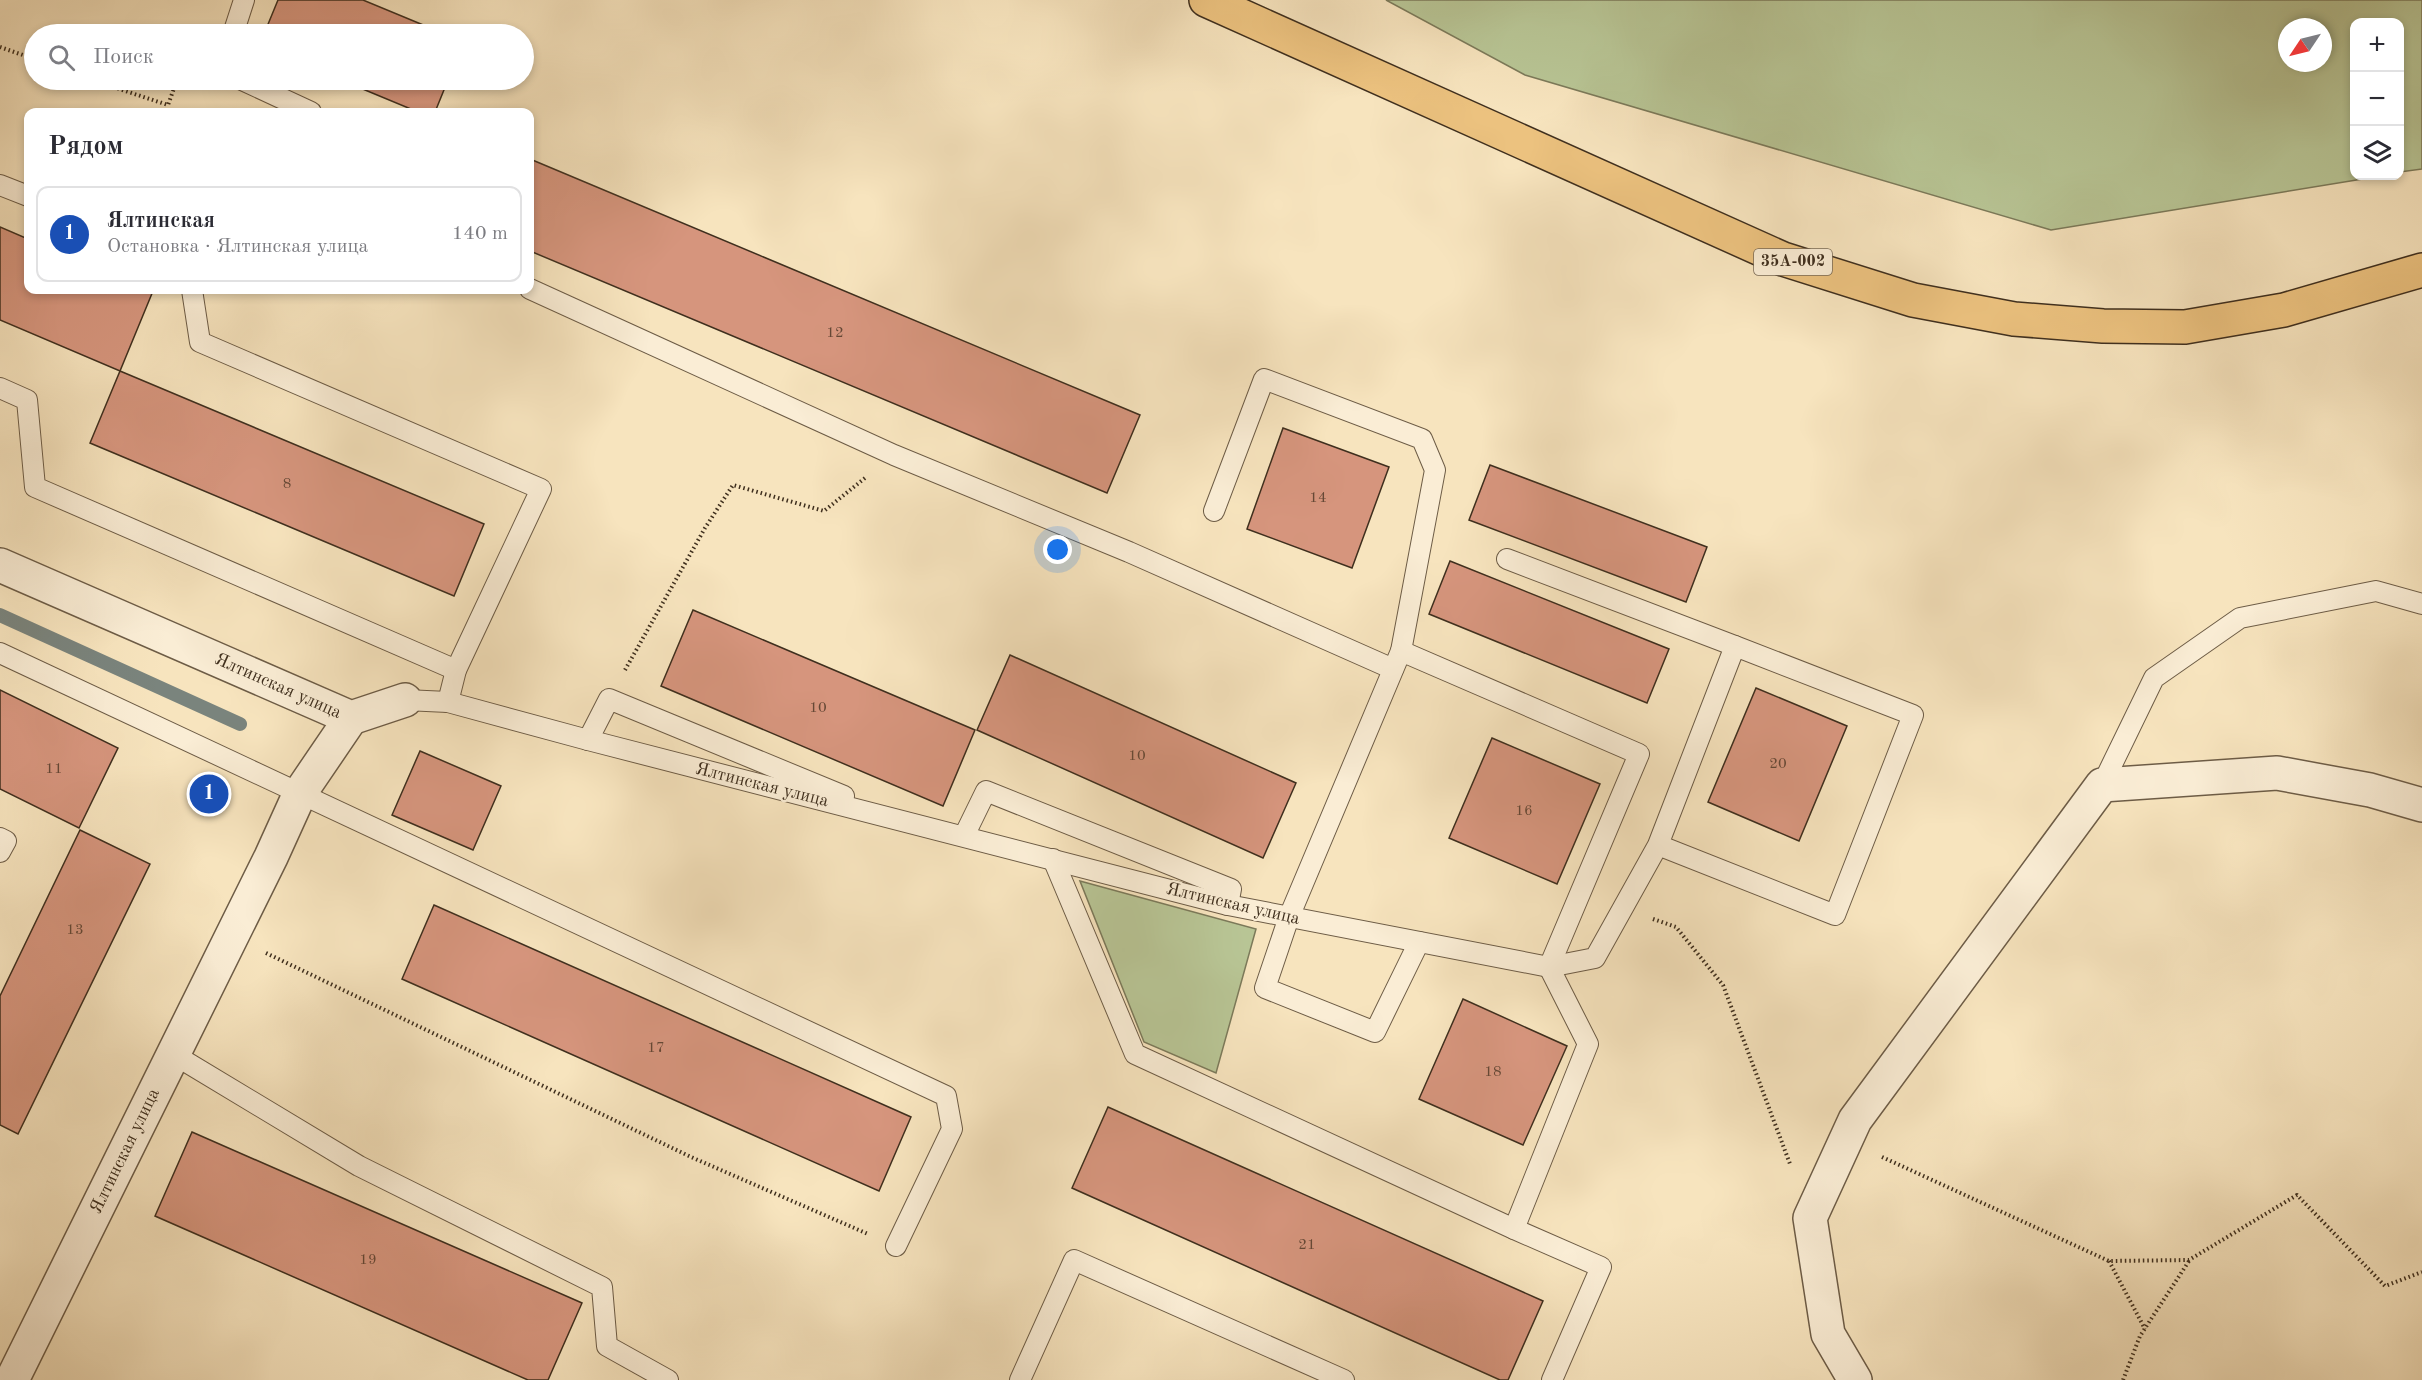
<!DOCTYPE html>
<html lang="ru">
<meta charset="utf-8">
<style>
body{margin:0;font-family:"Old Standard TT",serif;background:#f2f2f3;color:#2b2b33}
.controls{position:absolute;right:18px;top:18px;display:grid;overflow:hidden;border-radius:12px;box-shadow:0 3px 9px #0003}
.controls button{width:54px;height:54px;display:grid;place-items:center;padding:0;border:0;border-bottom:2px solid #e1e1e2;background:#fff;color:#2b2b33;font:30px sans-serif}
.compass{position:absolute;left:2278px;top:18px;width:54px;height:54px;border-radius:50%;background:#fff;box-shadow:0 3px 9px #0003;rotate:235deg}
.you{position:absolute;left:1058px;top:550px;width:21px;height:21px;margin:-15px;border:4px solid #fff;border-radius:50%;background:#1a73e8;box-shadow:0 0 0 9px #1a73e833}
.badge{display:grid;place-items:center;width:39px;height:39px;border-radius:50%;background:#2563eb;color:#fff;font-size:20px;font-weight:700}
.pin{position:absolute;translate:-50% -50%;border:3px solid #fff;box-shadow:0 2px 6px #0006}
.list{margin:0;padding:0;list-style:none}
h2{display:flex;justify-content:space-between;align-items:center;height:78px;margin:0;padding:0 24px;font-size:26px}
h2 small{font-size:20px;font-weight:400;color:#7c7c81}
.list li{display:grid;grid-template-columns:39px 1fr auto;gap:18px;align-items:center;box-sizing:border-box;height:96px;margin:0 12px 12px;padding:0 12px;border:2px solid #e1e1e2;border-radius:12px}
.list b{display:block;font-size:22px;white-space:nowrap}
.list p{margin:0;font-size:20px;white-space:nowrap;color:#7c7c81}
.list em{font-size:20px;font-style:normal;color:#7c7c81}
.icon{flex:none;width:33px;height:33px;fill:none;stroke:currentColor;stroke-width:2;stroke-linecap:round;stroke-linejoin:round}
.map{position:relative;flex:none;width:2422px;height:1380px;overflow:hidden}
.search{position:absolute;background:#fff;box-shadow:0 3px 9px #0003;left:24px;top:24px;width:510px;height:66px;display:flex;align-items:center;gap:15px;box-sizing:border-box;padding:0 21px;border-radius:33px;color:#7c7c81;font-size:22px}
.panel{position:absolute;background:#fff;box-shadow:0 3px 9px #0003;left:24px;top:108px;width:510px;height:186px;border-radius:12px}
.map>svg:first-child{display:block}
.green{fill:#b8c595;stroke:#7c7a5a;stroke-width:1.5;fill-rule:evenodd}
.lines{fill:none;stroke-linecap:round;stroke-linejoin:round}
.stream{stroke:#7a847d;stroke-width:14}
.building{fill:#d6957d;stroke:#3f2f1e;stroke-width:1.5}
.lane-casing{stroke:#6d5c46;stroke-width:22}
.street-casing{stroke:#6d5c46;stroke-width:36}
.highway-casing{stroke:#3f2f1e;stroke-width:36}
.path{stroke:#3f2f1e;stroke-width:4;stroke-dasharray:1.5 3;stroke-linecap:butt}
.lane{stroke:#faedd5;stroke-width:20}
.street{stroke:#faedd5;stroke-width:33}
.highway{stroke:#ecc27f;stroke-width:33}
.labels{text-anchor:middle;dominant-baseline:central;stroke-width:4.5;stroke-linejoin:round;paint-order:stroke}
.number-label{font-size:15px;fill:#654836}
.shield{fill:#faedd5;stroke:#776855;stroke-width:1.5}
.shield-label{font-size:16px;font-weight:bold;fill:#3f2f1e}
.street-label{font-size:18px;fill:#3f2f1e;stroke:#faedd5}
</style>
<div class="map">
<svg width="2422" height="1380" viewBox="0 0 2422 1380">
<rect width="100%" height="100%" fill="#f7e4be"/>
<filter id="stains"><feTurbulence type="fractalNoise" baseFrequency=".00333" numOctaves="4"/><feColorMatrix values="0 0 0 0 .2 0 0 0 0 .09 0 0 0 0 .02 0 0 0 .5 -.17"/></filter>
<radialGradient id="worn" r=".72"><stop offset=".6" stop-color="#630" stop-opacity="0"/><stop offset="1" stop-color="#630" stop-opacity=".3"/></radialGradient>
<!-- green -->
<g class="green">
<path d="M1386 0H2422V169L2400 172V22H2354V176H2381L2051 230 1525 75ZM2287 27H2323V63H2287Z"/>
<polygon points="1080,881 1256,929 1216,1073 1144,1042"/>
</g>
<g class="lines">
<!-- stream -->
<polyline class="stream" points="0,615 240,724"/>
</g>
<!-- building -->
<g class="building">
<polygon points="278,0 363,0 445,34 264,34"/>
<polygon points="341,80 448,80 435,112 418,112"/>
<polygon points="530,159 1140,415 1107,493 530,251"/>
<polygon points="0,227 28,239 28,290 153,291 120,371 0,320"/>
<polygon points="120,371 484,524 454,596 90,443"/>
<polygon points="1283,428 1389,467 1352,568 1247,529"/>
<polygon points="1490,465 1707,547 1686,602 1469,520"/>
<polygon points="1450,561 1669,649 1647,703 1429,614"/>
<polygon points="693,610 975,730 943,806 661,686"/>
<polygon points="1010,655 1296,783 1263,858 977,730"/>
<polygon points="1756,688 1847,726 1799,841 1708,802"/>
<polygon points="0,690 118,748 79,828 0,789"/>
<polygon points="1492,738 1600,784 1557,884 1449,838"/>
<polygon points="420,751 501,786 473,850 392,815"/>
<polygon points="80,830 150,864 18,1134 0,1125 0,996"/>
<polygon points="434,905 911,1117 879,1191 402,979"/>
<polygon points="1463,999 1567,1046 1523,1145 1419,1099"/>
<polygon points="1108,1107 1543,1301 1508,1380 1500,1380 1072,1188"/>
<polygon points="192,1132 582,1303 548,1380 528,1380 155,1216"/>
</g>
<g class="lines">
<defs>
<g id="lane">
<polyline points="233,34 244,0"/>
<polyline points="242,80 311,112"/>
<polyline points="0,185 28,196"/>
<polyline points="530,289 894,455 1129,552 1393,669"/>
<polyline points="192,290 200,342 541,489 456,670 448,702"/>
<polyline points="0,388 27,400 35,487 456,670"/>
<polyline points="1214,511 1264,379 1422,439 1435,470 1401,651"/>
<polyline points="1507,559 1735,646"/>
<polyline points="0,653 946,1096 952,1129 896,1246"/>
<polyline points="405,700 448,702 588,740 1228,905 1549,967 1595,958 1658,845 1735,646 1913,715 1835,915 1658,845"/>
<polyline points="588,740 609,699 844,796"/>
<polyline points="2102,785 2154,678 2240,618 2376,591 2422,604"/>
<polyline points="964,836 986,791 1231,889 1228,905"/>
<polyline points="0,838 6,841 0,852"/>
<polyline points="1053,859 1135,1054 1514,1229 1601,1267 1552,1380"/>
<polyline points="1419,942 1375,1032 1265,988 1289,917 1401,651 1639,754 1549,967 1588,1044 1514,1229"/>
<polyline points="173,1054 359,1166 602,1287 607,1346 668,1380"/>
<polyline points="1020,1380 1074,1260 1344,1380"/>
</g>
<g id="street">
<polyline points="0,565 351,718 405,700"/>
<polyline points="12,1380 271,857 300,793 351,718"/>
<polyline points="1855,1380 1828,1334 1810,1218 1855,1120 2102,785 2277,773 2370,790 2422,805"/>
</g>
<polyline id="highway" points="1206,0 1783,259 1913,300 2014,319 2103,326 2185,327 2284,310 2422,270"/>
</defs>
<!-- lane casing -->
<use href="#lane" class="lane-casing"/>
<!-- street casing -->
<use href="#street" class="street-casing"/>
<!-- highway casing -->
<use href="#highway" class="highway-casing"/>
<!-- path -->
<g class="path">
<polyline points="0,47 34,59"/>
<polyline points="92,80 168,105 177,80"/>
<polyline points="625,670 705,528 733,485 824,511 865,478"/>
<polyline points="1653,919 1676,927 1723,985 1790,1164"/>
<polyline points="266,953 691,1157 868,1234"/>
<polyline points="1882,1157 2109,1261 2189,1260 2297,1195 2385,1286 2422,1272"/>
<polyline points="2109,1261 2145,1329"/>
<polyline points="2123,1380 2140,1336 2189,1261"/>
</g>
<!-- lane -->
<use href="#lane" class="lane"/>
<!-- street -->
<use href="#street" class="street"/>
<!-- highway -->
<use href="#highway" class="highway"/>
</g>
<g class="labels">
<!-- number labels -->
<g class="number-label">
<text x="835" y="333">12</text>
<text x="287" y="484">8</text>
<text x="1318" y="498">14</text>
<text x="818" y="708">10</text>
<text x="1137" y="756">10</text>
<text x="1778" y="764">20</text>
<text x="54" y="769">11</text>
<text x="1524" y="811">16</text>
<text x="75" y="930">13</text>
<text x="656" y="1048">17</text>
<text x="1493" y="1072">18</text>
<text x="1307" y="1245">21</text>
<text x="368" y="1260">19</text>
</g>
<!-- shield labels -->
<rect class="shield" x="1754" y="249" width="78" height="26" rx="4.5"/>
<g class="shield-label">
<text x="1793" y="262">35А-002</text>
</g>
<!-- street labels -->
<g class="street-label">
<text transform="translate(278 686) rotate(24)">Ялтинская улица</text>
<text transform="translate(762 785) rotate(14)">Ялтинская улица</text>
<text transform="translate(1233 904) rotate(13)">Ялтинская улица</text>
<text transform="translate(125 1151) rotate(-64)">Ялтинская улица</text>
</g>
</g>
<rect width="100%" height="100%" filter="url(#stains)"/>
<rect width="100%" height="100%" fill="url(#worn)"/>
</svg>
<div class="controls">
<button>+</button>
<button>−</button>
<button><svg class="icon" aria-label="layers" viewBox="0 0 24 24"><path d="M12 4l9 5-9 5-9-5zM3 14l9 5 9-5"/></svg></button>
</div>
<svg class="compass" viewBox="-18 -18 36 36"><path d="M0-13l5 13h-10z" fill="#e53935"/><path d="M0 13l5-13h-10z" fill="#7c7c81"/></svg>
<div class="you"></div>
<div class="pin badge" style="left:209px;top:794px;background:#1a4fb4">1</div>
<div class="search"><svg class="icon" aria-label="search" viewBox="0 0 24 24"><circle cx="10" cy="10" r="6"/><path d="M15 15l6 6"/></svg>Поиск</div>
<section class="panel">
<h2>Рядом<small></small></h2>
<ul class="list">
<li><span class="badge" style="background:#1a4fb4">1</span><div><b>Ялтинская</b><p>Остановка · Ялтинская улица</p></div><em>140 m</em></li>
</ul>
</section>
</div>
